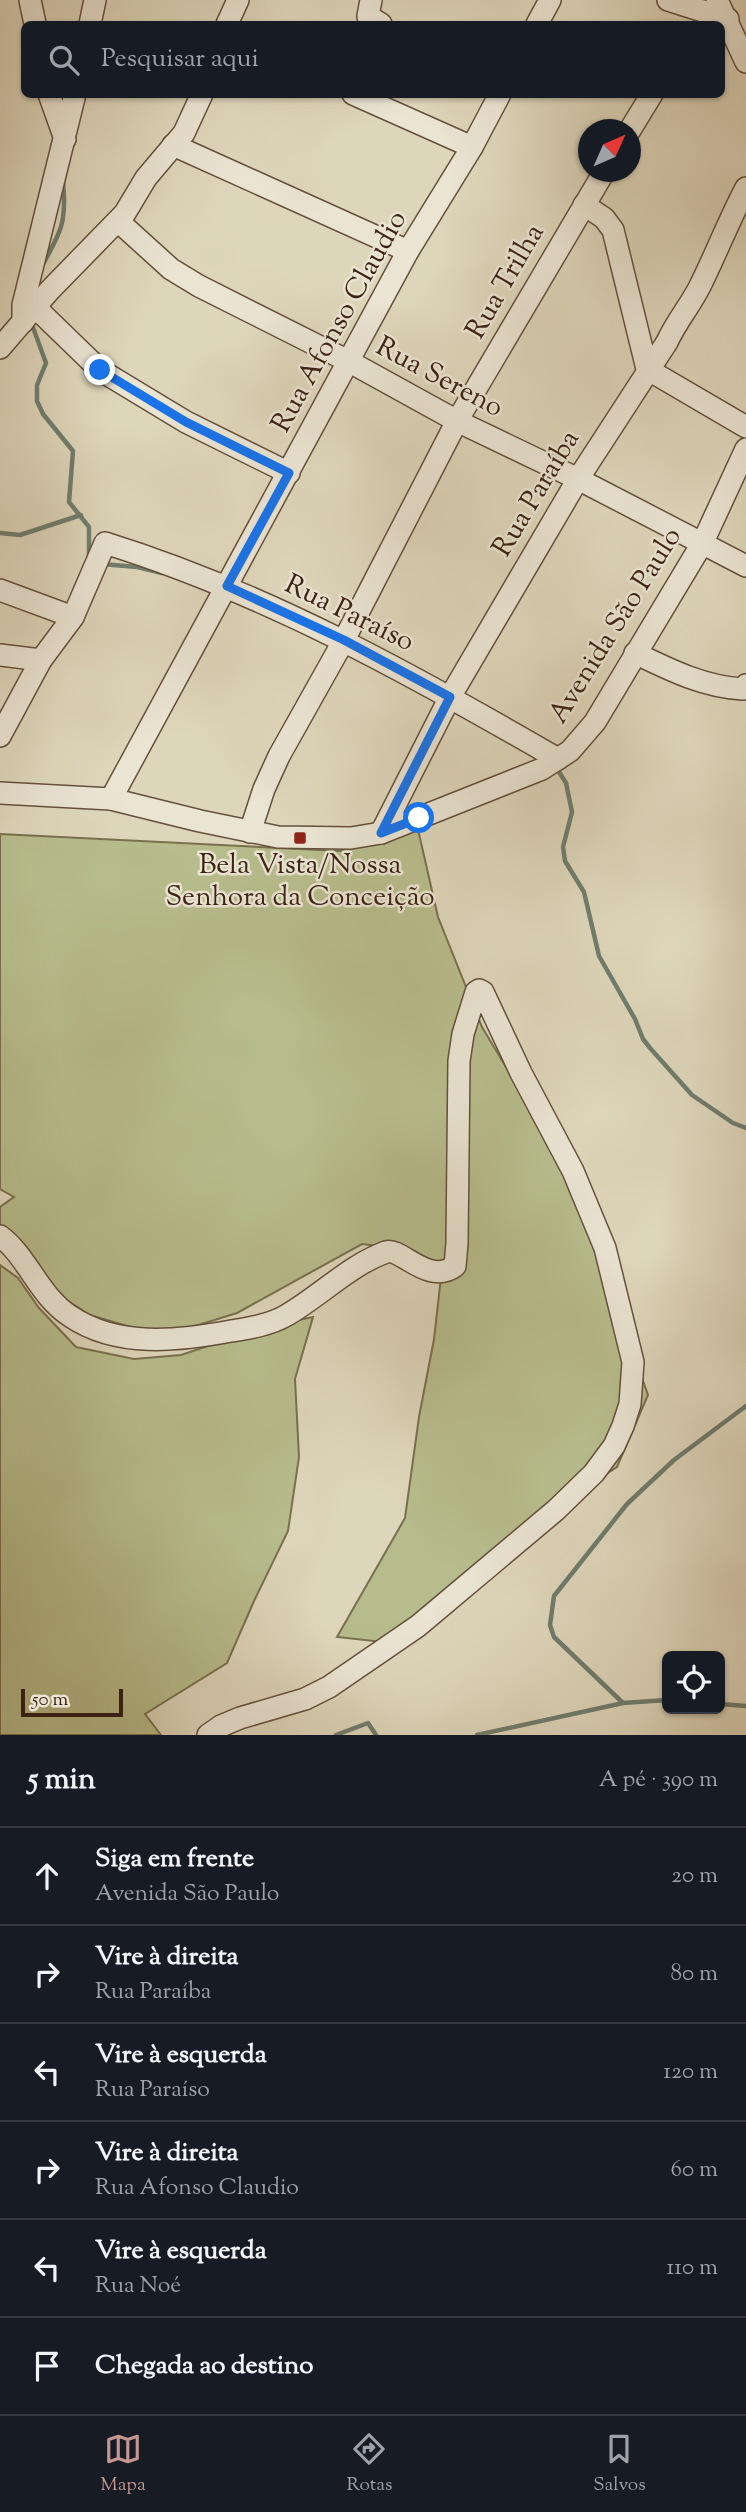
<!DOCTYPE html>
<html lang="pt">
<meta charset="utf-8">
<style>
body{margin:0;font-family:"Sorts Mill Goudy",serif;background:#242831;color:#f1f3f6}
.controls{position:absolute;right:21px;bottom:21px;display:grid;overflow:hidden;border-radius:10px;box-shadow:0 2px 5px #0004}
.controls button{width:63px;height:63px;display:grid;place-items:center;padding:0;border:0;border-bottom:2px solid #363941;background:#171b24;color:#f1f3f6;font:35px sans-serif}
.compass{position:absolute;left:578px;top:119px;width:63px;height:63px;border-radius:50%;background:#171b24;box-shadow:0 2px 5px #0004;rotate:45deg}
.scale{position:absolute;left:21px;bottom:18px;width:102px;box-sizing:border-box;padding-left:7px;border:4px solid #3b2311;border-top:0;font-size:19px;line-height:24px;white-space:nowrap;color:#3b2311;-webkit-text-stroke:5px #eae4d3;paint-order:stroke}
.stop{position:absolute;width:21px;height:21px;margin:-16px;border:5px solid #1a73e8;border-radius:50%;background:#fff}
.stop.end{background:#1a73e8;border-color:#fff;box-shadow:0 2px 7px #0008}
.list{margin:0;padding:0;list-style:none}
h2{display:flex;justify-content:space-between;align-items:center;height:91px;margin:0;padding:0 28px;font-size:30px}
h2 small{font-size:23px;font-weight:400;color:#9ea1a6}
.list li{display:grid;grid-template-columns:46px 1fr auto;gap:21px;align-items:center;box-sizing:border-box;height:98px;padding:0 28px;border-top:2px solid #363941}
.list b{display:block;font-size:26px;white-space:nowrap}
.list p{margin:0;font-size:23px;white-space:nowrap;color:#9ea1a6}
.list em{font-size:23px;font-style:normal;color:#9ea1a6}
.icon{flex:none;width:38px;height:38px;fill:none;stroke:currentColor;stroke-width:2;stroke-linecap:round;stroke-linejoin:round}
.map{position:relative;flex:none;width:746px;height:1735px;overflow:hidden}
.search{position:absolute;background:#171b24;box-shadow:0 2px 5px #0004;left:21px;right:21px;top:21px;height:77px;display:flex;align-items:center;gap:18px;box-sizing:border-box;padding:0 24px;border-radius:10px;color:#9ea1a6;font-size:26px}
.sheet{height:679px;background:#171b24}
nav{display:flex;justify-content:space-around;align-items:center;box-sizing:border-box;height:98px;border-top:2px solid #363941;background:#171b24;font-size:19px;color:#9ea1a6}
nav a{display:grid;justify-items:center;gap:4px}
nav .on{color:#c59692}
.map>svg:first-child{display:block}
.green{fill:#b7bc8c;stroke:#79704e;stroke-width:2}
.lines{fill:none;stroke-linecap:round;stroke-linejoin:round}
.stream{stroke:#707d6e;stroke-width:4.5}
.minor-casing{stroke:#64503c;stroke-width:24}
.minor{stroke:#eae4d3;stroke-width:21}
.route{stroke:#1a73e8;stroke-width:9}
.poi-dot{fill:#8f2418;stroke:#eae4d3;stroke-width:2.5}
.labels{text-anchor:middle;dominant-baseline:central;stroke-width:5;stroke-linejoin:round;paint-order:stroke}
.street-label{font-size:28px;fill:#3b2311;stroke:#eae4d3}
.poi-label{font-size:28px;fill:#3b2311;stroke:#eae4d3}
</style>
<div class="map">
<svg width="746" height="1735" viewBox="0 0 746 1735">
<rect width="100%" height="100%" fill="#ded6bb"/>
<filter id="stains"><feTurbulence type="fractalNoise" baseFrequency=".00286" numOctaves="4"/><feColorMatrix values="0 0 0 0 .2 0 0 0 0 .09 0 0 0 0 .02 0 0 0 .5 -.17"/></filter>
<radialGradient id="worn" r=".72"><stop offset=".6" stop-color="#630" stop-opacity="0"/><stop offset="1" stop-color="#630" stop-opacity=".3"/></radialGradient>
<!-- green -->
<g class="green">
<polygon points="417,825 438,917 482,1027 569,1172 648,1395 617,1467 550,1510 383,1642 337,1637 405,1518 419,1417 434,1339 442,1268 395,1248 362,1244 237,1313 192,1327 147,1332 90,1315 44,1286 0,1238 0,1207 14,1197 0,1189 0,834 340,851"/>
<polygon points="0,1265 18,1278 39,1308 76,1347 134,1359 181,1355 265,1327 313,1317 295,1379 299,1457 288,1531 254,1601 227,1663 145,1714 161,1735 0,1735"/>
</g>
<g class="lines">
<!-- stream -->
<g class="stream">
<path d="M42 266C61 232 67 222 63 182"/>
<polyline points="31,322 46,363 37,385 37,401 43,414 73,451 69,502 89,527 89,558"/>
<polyline points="0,533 20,535 81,515"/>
<polyline points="102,564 137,567 162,573"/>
<polyline points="556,767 566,783 572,812 563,847 565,861 584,892 599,956 635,1019 643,1039 650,1048 692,1095 733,1123 746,1128"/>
<polyline points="623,1703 554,1637 550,1625 554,1596 627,1504 674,1460 746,1406"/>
<polyline points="720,1704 746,1706"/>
<polyline points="336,1735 368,1723 376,1735"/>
<polyline points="477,1735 623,1703 667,1700"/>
</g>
<defs>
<g id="minor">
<polyline points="30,0 35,24"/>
<polyline points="371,0 368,16 381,24"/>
<polyline points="668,0 728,19"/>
<polyline points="717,0 746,62"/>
<polyline points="90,24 95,0"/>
<polyline points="227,24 238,0"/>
<polyline points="537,24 550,0"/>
<polyline points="49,94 65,139"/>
<polyline points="353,94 472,147"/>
<polyline points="630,130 652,94"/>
<polyline points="173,145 408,251"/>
<polyline points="584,205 604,218 613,230 647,369 746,427"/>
<polyline points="118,221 171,269 199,286 350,362 457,421 578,479 746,566"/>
<polyline points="35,307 100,370 186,422 289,473"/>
<polyline points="23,322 23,305 75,94"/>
<polyline points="0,348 49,291 125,213 146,178 184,133 202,94"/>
<polyline points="0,590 73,617"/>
<path d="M635 653C670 670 704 687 743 689L746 685"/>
<polyline points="0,655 41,660"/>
<path d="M0 736 41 660 73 617 105 543C266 593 413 675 558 759"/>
<polyline points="0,793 111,799 200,821 278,837 351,838 381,833 542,769 570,751 595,722 703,542 746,449"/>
<polyline points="111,799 408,251 472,147 500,94"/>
<polyline points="250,832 264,789 279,756 344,640 457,421 604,172"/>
<path d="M381 833 450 697 578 479 667 342C676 322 690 306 700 286 716 254 729 220 746 188"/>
<path d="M0 1236C28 1257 39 1296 70 1316 117 1348 178 1341 231 1331 250 1328 270 1325 287 1315 320 1296 350 1265 386 1252 401 1247 428 1286 455 1266L457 1243 459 1061 463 1034 476 992 479 990 483 992 521 1073 573 1171 605 1248 633 1362 630 1404 623 1426 614 1446 594 1473 556 1510 418 1626 329 1687 305 1699 240 1718 221 1726 208 1735"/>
</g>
</defs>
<!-- minor casing -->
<use href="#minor" class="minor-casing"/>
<!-- minor -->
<use href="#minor" class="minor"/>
</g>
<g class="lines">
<!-- route -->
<polyline class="route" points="100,370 186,422 289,473 227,586 344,640 450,697 381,833 419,818"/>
</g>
<!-- markers -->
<rect class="poi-dot" x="293" y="831" width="14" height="14" rx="3.5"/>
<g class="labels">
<!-- street labels -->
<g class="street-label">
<text transform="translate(506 282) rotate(-60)">Rua Trilha</text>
<text transform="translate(340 322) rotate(-61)">Rua Afonso Claudio</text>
<text transform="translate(439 378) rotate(28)">Rua Sereno</text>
<text transform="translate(537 494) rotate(-59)">Rua Paraíba</text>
<text transform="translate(349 614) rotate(26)">Rua Paraíso</text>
<text transform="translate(616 626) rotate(-58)">Avenida São Paulo</text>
</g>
<!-- poi labels -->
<g class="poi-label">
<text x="300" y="866">Bela Vista/Nossa<tspan x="300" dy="32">Senhora da Conceição</tspan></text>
</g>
</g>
<rect width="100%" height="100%" filter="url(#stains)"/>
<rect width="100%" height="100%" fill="url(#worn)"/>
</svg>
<div class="controls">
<button><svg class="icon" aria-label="locate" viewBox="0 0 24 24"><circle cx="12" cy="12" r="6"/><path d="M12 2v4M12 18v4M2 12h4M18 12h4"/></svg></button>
</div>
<svg class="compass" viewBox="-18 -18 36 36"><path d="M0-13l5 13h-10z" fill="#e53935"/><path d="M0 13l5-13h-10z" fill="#9ea1a6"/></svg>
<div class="scale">50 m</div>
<div class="stop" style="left:419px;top:818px"></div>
<div class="stop end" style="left:100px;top:370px"></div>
<div class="search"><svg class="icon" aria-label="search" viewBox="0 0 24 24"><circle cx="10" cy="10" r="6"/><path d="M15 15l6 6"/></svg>Pesquisar aqui</div>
</div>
<section class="sheet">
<h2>5 min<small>A pé · 390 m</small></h2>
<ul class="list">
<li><svg class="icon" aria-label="ahead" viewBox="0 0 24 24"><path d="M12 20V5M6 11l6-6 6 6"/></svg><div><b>Siga em frente</b><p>Avenida São Paulo</p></div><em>20 m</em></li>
<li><svg class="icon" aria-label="right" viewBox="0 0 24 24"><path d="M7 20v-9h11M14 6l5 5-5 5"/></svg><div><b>Vire à direita</b><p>Rua Paraíba</p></div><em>80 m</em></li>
<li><svg class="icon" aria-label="left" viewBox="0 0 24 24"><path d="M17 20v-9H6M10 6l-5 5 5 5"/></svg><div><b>Vire à esquerda</b><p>Rua Paraíso</p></div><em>120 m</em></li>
<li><svg class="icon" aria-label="right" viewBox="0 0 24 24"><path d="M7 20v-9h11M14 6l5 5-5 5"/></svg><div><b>Vire à direita</b><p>Rua Afonso Claudio</p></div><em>60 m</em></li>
<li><svg class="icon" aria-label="left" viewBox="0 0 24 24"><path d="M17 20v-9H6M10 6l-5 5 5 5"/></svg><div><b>Vire à esquerda</b><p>Rua Noé</p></div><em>110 m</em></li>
<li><svg class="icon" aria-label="arrive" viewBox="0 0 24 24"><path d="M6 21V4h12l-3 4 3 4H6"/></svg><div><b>Chegada ao destino</b></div></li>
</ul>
</section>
<nav>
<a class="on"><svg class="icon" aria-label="map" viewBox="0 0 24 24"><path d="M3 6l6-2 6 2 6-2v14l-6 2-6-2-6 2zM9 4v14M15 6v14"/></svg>Mapa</a>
<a><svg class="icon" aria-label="directions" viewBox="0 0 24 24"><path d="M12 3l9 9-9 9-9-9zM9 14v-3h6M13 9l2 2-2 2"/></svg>Rotas</a>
<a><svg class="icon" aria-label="saved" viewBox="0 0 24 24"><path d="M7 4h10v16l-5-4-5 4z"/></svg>Salvos</a>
</nav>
